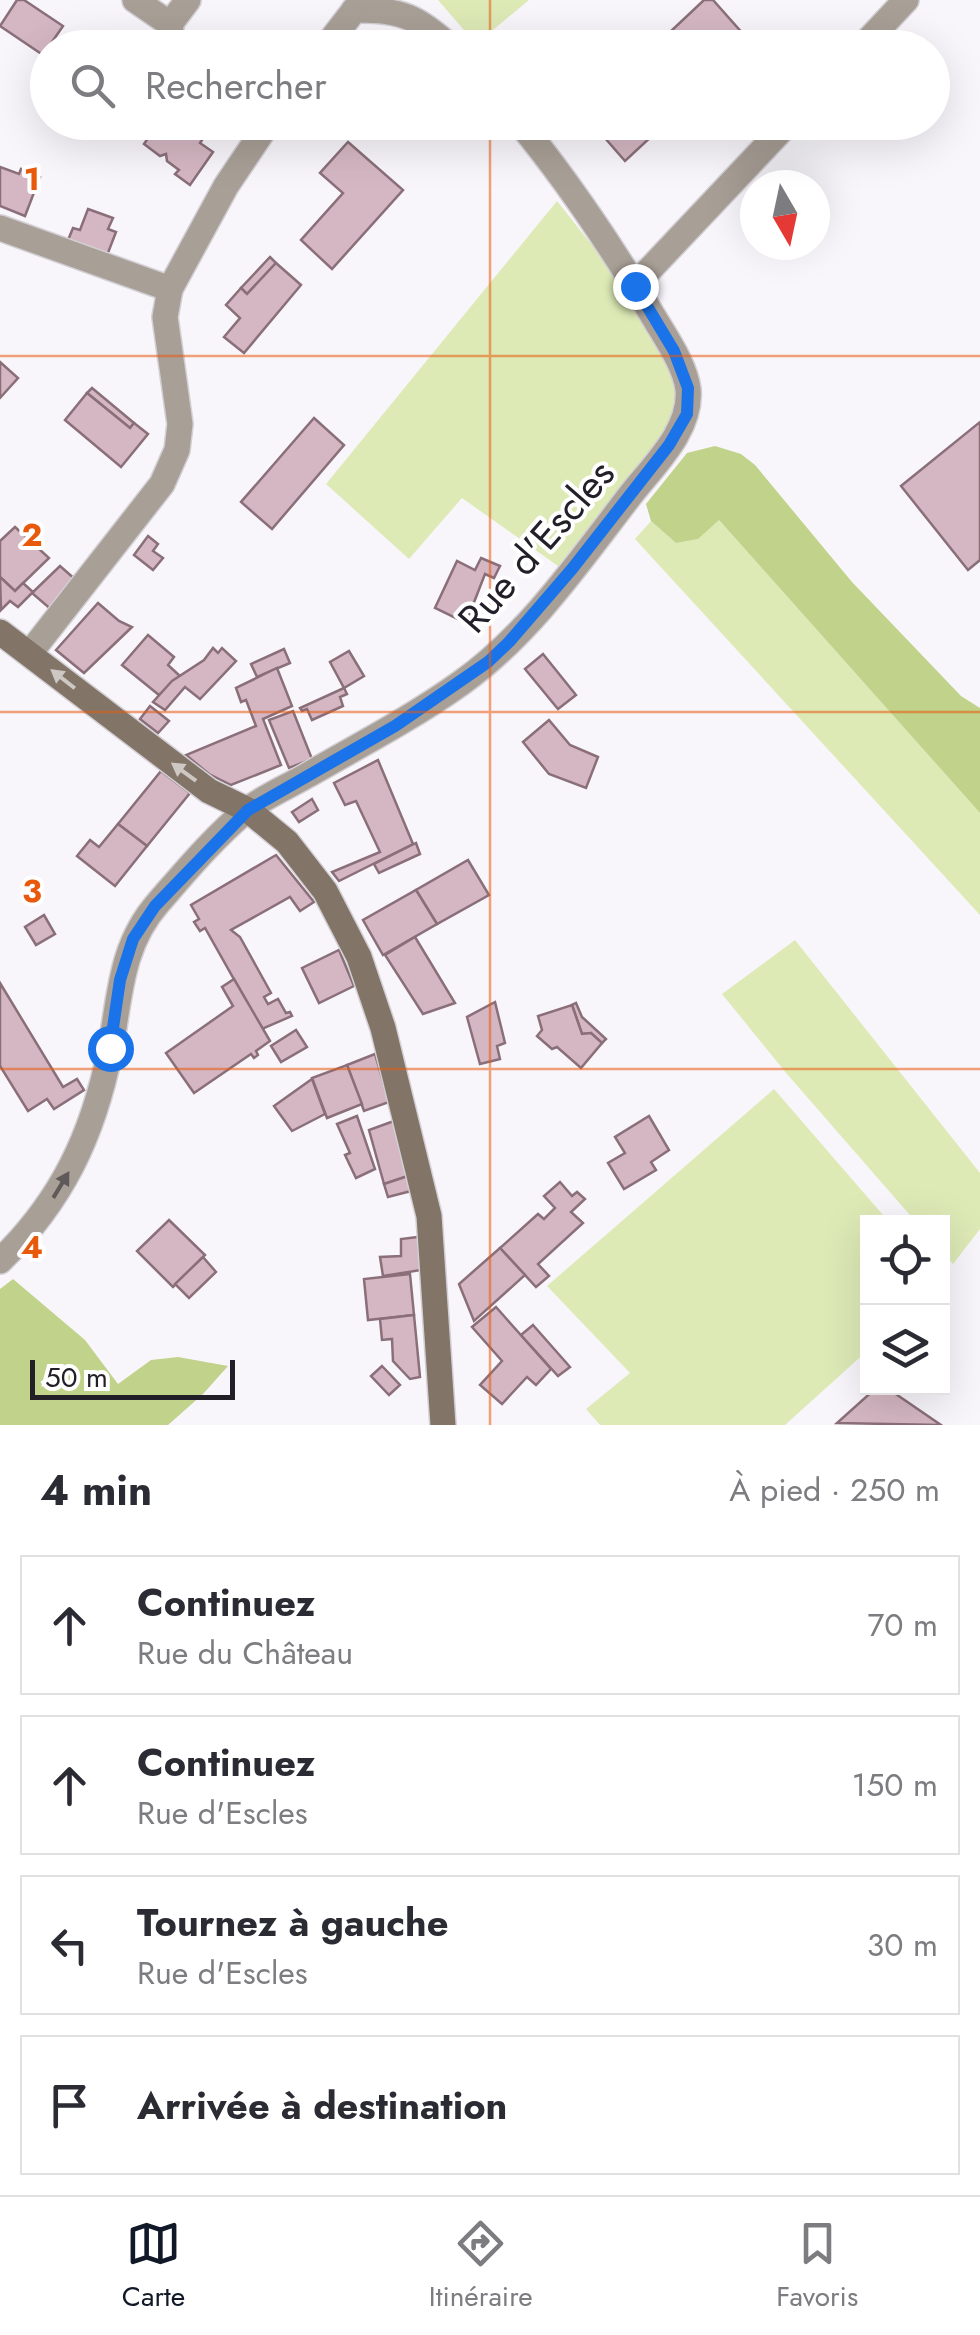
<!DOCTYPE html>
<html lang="fr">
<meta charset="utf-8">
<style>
body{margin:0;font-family:Jost,sans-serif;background:#f7f7f7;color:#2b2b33}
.controls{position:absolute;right:30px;bottom:30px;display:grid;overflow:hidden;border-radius:0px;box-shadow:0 10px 40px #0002}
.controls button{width:90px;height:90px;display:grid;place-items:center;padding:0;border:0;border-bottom:2px solid #e1e1e2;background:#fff;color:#2b2b33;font:50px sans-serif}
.compass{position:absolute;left:740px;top:170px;width:90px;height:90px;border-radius:50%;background:#fff;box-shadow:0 10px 40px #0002;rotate:171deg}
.scale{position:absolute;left:30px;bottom:25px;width:205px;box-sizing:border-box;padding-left:10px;border:5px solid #231f28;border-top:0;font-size:28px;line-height:35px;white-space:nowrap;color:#231f28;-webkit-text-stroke:8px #fff;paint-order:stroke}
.stop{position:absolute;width:30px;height:30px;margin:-22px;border:8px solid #1a73e8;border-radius:50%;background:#fff}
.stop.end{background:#1a73e8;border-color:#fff;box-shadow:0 2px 10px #0008}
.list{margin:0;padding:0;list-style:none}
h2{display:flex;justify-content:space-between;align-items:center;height:130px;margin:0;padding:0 40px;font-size:42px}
h2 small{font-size:32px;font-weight:400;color:#7c7c81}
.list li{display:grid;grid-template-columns:65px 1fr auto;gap:30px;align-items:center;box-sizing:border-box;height:140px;margin:0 20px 20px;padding:0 20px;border:2px solid #e1e1e2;border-radius:0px}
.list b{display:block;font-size:38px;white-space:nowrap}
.list p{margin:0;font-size:32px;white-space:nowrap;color:#7c7c81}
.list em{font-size:32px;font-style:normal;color:#7c7c81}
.icon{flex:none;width:55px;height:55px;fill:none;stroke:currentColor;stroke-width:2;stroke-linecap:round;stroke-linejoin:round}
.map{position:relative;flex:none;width:980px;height:1425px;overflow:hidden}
.search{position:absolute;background:#fff;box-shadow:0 10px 40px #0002;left:30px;right:30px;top:30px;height:110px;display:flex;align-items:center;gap:25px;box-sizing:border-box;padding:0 35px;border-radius:55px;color:#7c7c81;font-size:38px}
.sheet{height:770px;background:#fff}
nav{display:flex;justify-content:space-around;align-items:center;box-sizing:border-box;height:140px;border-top:2px solid #e1e1e2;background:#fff;font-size:28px;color:#7c7c81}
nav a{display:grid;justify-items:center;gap:5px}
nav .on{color:#111827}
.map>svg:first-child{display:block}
.green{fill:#ddeab6}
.forest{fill:#c1d28b}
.building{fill:#d4b7c2;stroke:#8a6f79;stroke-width:2.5}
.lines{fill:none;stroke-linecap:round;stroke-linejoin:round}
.street-casing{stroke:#d2cfd5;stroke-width:28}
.secondary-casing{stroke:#d2cfd5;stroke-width:28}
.street{stroke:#a89f96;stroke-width:25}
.secondary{stroke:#827568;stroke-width:25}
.oneway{fill:#cdc8c3}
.oneway2{fill:#5f595a}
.route{stroke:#1a73e8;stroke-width:12}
.grid{fill:none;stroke:#e8590c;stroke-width:2.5;stroke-opacity:0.55}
.labels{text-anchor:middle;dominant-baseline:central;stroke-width:8;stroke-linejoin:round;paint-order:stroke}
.street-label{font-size:40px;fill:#231f28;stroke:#fff}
.grid-label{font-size:32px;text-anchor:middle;font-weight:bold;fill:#e8590c;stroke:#fff;stroke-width:8;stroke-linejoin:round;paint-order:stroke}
</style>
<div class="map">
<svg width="980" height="1425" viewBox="0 0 980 1425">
<rect width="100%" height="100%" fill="#f8f6fb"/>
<!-- green -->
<g class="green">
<polygon points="438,0 529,0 476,44"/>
<polygon points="557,201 615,274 671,372 679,399 672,424 558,566 462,498 409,559 326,484"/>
<polygon points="718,519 980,813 980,915 635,539 651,521 676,543 698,539"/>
<polygon points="795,940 980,1173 980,1229 953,1264 943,1253 942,1222 916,1222 787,1074 722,994"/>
<polygon points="774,1089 889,1222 868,1222 867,1351 785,1425 600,1425 586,1409 630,1373 547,1286"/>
</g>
<!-- forest -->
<g class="forest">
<polygon points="715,446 741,454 755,465 852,582 961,696 980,708 980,813 719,520 698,539 676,543 651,521 646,504 687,453"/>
<polygon points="13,1279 85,1340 118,1384 151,1360 178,1357 228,1366 203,1394 168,1425 0,1425 0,1289"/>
</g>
<!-- building -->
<g class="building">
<polygon points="17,0 24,0 63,26 43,55 0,26"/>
<polygon points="704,0 713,0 752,44 748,48 653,48"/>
<polygon points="159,122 180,122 185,128 189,123 206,134 200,143 213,152 190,185 175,174 179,170 167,161 166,154 160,156 144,144"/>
<polygon points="591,122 667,122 625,161"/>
<polygon points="348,142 403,190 332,269 301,240 343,193 320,173"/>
<polygon points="0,167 19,174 21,169 40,177 25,216 0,206"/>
<polygon points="88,209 113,218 108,229 116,232 106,258 66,245 73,228 80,230"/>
<polygon points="270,257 276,263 247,294 241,288"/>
<polygon points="276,263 301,285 244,353 224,337 240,318 226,305 241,288 247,294"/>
<polygon points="0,362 18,378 0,398"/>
<polygon points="92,388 134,423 130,428 87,393"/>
<polygon points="87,393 130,428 134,423 148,434 121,467 65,420"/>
<polygon points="314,418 344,445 272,529 241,502"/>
<polygon points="980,422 980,560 968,570 901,486"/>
<polygon points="15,527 49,558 15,591 0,577 0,541"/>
<polygon points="148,536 158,544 153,551 163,558 153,570 134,555"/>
<polygon points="481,558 500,566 494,578 485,574 466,623 435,608 457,561 475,570"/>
<polygon points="60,566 77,581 54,612 32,593"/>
<polygon points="0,577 15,591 23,583 33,592 18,607 10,601 1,610"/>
<polygon points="98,603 119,621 132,627 84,673 56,650"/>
<polygon points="148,635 174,657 168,665 180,676 159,695 122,665"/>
<polygon points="213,648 218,653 222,648 236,661 200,699 185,687 165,710 153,702 172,681 204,660"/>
<polygon points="284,649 290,663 257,677 251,664"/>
<polygon points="349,651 364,676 344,688 330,662"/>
<polygon points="543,654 576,695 558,709 525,669"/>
<polygon points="277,668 292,706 263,719 281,765 231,785 209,774 186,755 256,726 246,700 241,702 236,688"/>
<polygon points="344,688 347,694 340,697 343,706 312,720 307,709 302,711 300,708"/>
<polygon points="150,706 169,721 158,733 140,719"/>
<polygon points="293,711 312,759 289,768 269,720"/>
<polygon points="549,720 570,745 598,757 586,788 549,774 523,742"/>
<polygon points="378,760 413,844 339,881 332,872 380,852 356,801 345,805 334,783"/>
<polygon points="161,771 190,793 147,846 118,824"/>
<polygon points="312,799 318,810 299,822 292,812"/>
<polygon points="118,824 147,846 115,886 77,856 90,840 99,847"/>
<polygon points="416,843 420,854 379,873 374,864"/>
<polygon points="276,855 314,902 300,911 290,897 231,930 240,937 271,993 264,997 268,1004 278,999 286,1013 290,1012 292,1016 262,1029 205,928 200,931 194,922 199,919 191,905"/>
<polygon points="468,860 489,895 437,924 416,890"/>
<polygon points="416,890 437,924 383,955 363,920"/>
<polygon points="44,915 55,934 36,945 25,927"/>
<polygon points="415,937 455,1003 423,1014 385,955"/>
<polygon points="339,950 354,986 319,1003 302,968"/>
<polygon points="234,979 270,1041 256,1051 258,1055 254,1058 251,1054 194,1093 166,1053 233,1006 222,987"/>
<polygon points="0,983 63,1087 77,1079 84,1090 54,1109 47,1099 28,1111 0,1066"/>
<polygon points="495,1002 505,1043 497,1046 500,1059 480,1064 467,1017"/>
<polygon points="576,1003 582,1017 606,1039 602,1043 591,1033 582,1034 572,1005"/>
<polygon points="572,1005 582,1034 591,1033 602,1043 581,1068 557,1047 552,1049 537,1036 542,1030 538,1016"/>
<polygon points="296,1030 307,1047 281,1062 271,1046"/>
<polygon points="375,1054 389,1102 364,1111 347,1065"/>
<polygon points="347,1065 362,1104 327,1118 312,1078"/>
<polygon points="312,1079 325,1114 292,1131 274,1106"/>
<polygon points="357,1116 375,1169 356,1178 345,1155 350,1153 337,1124"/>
<polygon points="649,1116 669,1150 651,1162 656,1170 624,1189 608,1163 625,1153 615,1137"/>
<polygon points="394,1121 408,1176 384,1184 369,1130"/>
<polygon points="408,1176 411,1191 388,1197 384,1184"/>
<polygon points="560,1182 572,1196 577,1192 585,1199 571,1212 583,1223 538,1264 549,1276 536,1287 500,1248 538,1214 544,1219 555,1208 544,1196"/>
<polygon points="169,1220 205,1255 173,1287 137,1251"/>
<polygon points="418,1237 421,1270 383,1276 380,1257 401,1256 401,1239"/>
<polygon points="500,1248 525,1275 474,1321 459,1284"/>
<polygon points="203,1257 216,1272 189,1298 175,1284"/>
<polygon points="410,1274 414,1315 368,1320 364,1279"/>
<polygon points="496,1307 551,1369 536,1385 527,1377 502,1404 480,1385 502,1361 472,1327"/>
<polygon points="414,1315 420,1377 410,1379 393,1361 392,1339 382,1340 380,1319"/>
<polygon points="533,1325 570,1367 558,1376 521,1335"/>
<polygon points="382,1366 400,1385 389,1395 371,1376"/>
<polygon points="876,1388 887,1388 941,1425 837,1423"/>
</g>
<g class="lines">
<defs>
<g id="street">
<polyline points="135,0 170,24 173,48"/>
<path d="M354 10C403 9 416 17 452 48"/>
<polyline points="170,24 188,0"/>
<polyline points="325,48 362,0"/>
<polyline points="861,48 906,0"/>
<polyline points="0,228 170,289 165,317 180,424 177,450 162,484 30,653"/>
<polyline points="635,285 789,122"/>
<polyline points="170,289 226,186 269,122"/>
<path d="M0 1261C62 1201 93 1135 110 1051 120 998 120 946 158 903 185 872 215 836 247 810 264 797 287 787 306 776 358 746 412 718 461 683 530 634 581 559 632 493 655 464 692 429 688 389 685 366 668 341 656 321 615 252 570 184 519 122"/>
</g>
<polyline id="secondary" points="0,632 209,791 248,810 287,842 325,891 359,957 383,1028 429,1216 443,1425"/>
</defs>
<!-- street casing -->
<use href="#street" class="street-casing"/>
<!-- secondary casing -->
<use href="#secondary" class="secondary-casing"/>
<!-- street -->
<use href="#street" class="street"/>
<!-- secondary -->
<use href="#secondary" class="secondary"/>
</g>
<!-- one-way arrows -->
<defs><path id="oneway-solid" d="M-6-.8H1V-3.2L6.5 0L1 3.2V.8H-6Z" transform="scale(2.5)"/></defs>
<g class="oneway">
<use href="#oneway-solid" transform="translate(63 679) rotate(-142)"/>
<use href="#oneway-solid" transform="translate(184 772) rotate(-144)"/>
</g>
<use class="oneway2" href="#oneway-solid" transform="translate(61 1185) rotate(-59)"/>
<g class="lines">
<!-- route -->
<polyline class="route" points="110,1048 120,980 133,939 155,906 248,810 395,726 488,662 509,642 572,569 669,445 687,414 688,388 674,351 635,286"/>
</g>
<!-- grid -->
<path class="grid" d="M490 0V48M490 122V1425M0 356H980M0 712H980M0 1069H980"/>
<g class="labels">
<!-- street labels -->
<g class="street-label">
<text transform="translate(536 546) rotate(-49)">Rue d'Escles</text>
</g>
</g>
<g class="grid-label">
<text x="32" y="190">1</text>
<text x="32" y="546">2</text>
<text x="32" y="902">3</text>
<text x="32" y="1258">4</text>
</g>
</svg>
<div class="controls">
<button><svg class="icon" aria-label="locate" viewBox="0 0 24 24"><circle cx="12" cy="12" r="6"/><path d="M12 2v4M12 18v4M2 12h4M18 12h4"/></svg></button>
<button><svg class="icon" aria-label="layers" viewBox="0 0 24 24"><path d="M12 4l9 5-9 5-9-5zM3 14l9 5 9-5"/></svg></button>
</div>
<svg class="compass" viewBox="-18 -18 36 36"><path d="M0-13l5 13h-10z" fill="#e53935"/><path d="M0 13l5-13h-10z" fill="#7c7c81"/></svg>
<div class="scale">50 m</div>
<div class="stop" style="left:110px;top:1048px"></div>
<div class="stop end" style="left:635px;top:286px"></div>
<div class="search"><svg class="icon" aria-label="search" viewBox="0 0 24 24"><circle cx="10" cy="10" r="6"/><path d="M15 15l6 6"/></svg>Rechercher</div>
</div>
<section class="sheet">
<h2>4 min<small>À pied · 250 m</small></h2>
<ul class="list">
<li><svg class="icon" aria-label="ahead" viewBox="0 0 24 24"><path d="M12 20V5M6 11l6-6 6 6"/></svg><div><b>Continuez</b><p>Rue du Château</p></div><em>70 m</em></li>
<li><svg class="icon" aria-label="ahead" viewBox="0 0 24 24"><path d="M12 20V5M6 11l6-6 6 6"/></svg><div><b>Continuez</b><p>Rue d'Escles</p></div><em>150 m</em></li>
<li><svg class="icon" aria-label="left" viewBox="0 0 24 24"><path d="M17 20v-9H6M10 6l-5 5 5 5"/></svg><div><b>Tournez à gauche</b><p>Rue d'Escles</p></div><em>30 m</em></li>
<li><svg class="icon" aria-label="arrive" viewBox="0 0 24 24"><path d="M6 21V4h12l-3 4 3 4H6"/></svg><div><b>Arrivée à destination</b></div></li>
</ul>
</section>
<nav>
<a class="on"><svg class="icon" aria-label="map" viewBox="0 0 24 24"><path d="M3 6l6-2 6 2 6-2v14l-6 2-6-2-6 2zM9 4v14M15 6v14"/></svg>Carte</a>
<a><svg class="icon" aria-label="directions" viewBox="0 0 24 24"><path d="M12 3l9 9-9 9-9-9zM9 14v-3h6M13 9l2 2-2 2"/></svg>Itinéraire</a>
<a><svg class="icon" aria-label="saved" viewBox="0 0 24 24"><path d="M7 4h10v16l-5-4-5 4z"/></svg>Favoris</a>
</nav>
